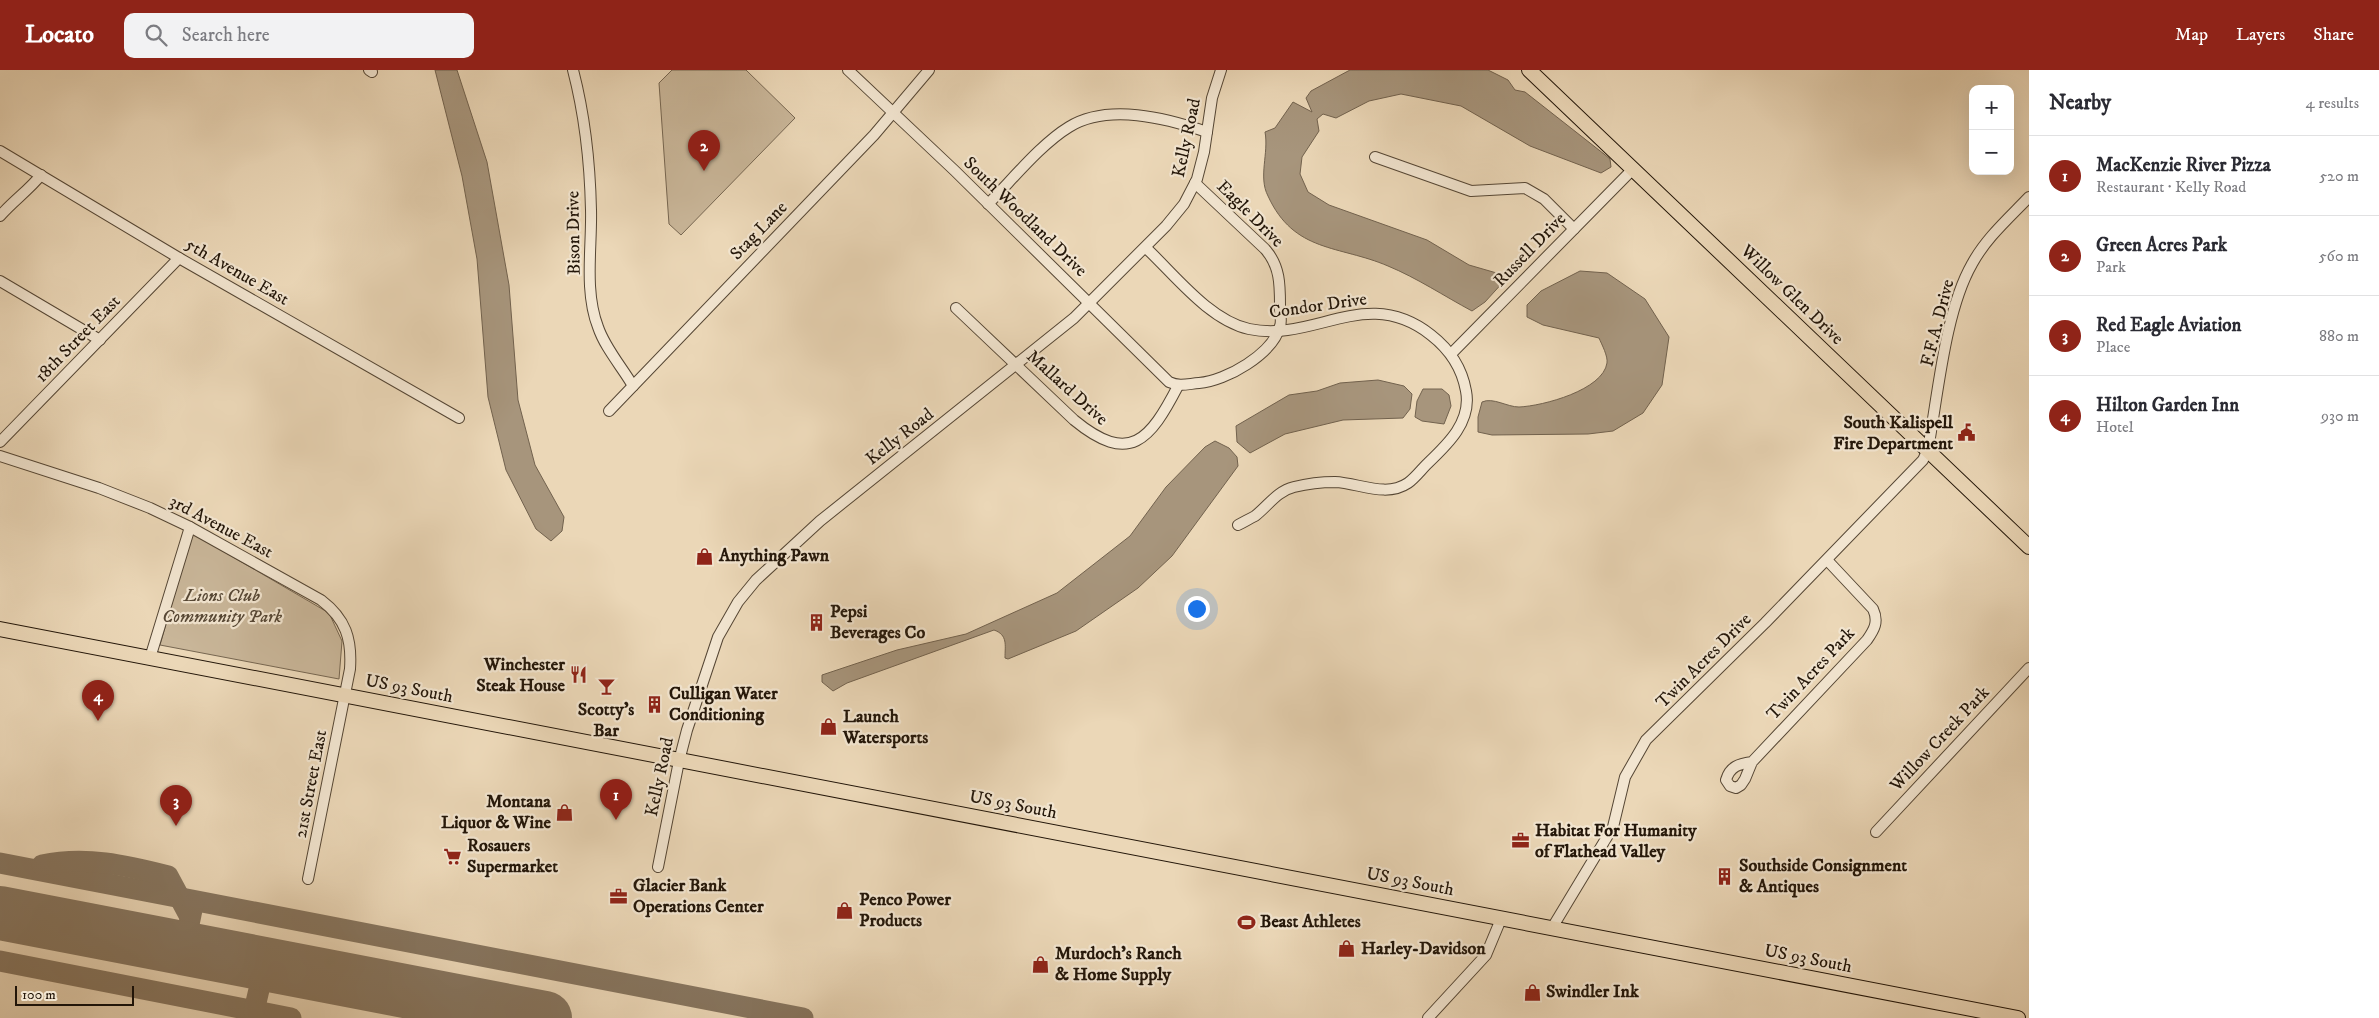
<!DOCTYPE html>
<meta charset="utf-8">
<style>
body{margin:0;font-family:"IM FELL DW Pica",serif;background:#f2f2f3;color:#2b2b33}
.controls{position:absolute;right:15px;top:15px;display:grid;overflow:hidden;border-radius:10px;box-shadow:0 5px 20px #0002}
.controls button{width:45px;height:45px;display:grid;place-items:center;padding:0;border:0;border-bottom:1px solid #e1e1e2;background:#fff;color:#2b2b33;font:25px sans-serif}
.scale{position:absolute;left:15px;bottom:12px;width:119px;box-sizing:border-box;padding-left:5px;border:2px solid #231609;border-top:0;font-size:14px;line-height:18px;white-space:nowrap;color:#231609;-webkit-text-stroke:4px #f2e5d0;paint-order:stroke}
.you{position:absolute;left:1196px;top:538px;width:18px;height:18px;margin:-12px;border:4px solid #fff;border-radius:50%;background:#1a73e8;box-shadow:0 0 0 8px #1a73e833}
.badge{display:grid;place-items:center;width:32px;height:32px;border-radius:50%;background:#8f2418;color:#fff;font-size:16px;font-weight:700}
.pin{position:absolute;translate:-50% -41px;filter:drop-shadow(0 1px 2px #0008)}
.pin::after{content:'';position:absolute;top:26px;width:18px;height:15px;background:inherit;clip-path:polygon(0 0,100% 0,50% 100%)}
.list{margin:0;padding:0;list-style:none}
h2{display:flex;justify-content:space-between;align-items:center;height:65px;margin:0;padding:0 20px;font-size:21px}
h2 small{font-size:16px;font-weight:400;color:#7c7c81}
.list li{display:grid;grid-template-columns:32px 1fr auto;gap:15px;align-items:center;box-sizing:border-box;height:80px;padding:0 20px;border-top:1px solid #e1e1e2}
.list b{display:block;font-size:19px;white-space:nowrap}
.list p{margin:0;font-size:16px;white-space:nowrap;color:#7c7c81}
.list em{font-size:16px;font-style:normal;color:#7c7c81}
.icon{flex:none;width:28px;height:28px;fill:none;stroke:currentColor;stroke-width:2;stroke-linecap:round;stroke-linejoin:round}
.map{position:relative;flex:none;width:2029px;height:948px;overflow:hidden}
header{display:flex;align-items:center;gap:30px;box-sizing:border-box;height:70px;padding:0 25px;background:#8f2418;color:#fff}
header strong{font-size:24px}
nav{display:flex;gap:28px;margin-inline-start:auto;font-size:18px}
.search{width:350px;height:45px;background:#f2f2f3;display:flex;align-items:center;gap:12px;box-sizing:border-box;padding:0 18px;border-radius:10px;color:#7c7c81;font-size:19px}
main{display:flex}
aside{flex:1;background:#fff}
.map>svg:first-child{display:block}
.green{fill:#c9b699;stroke:#766651}
.water{fill:#a7957c;stroke:#72624e}
.lines{fill:none;stroke-linecap:round;stroke-linejoin:round}
.taxiway{stroke:#877660;stroke-width:21}
.runway{stroke:#877660;stroke-width:54}
.minor-casing{stroke:#554634;stroke-width:12}
.major-casing{stroke:#231609;stroke-width:16}
.minor{stroke:#f2e5d0;stroke-width:10}
.major{stroke:#ebd7b7;stroke-width:14}
.labels{text-anchor:middle;dominant-baseline:central;stroke-width:4.5;stroke-linejoin:round;paint-order:stroke}
.street-label{font-size:18px;fill:#231609;stroke:#f2e5d0}
.poi-label{font-size:18px;font-weight:bold;fill:#231609;stroke:#f2e5d0;text-anchor:start}
.park-label{font-size:18px;font-style:italic;fill:#554634;stroke:#f2e5d0}
</style>
<header>
<strong>Locato</strong>
<div class="search"><svg class="icon" aria-label="search" viewBox="0 0 24 24"><circle cx="10" cy="10" r="6"/><path d="M15 15l6 6"/></svg>Search here</div>
<nav><a>Map</a><a>Layers</a><a>Share</a></nav>
</header>
<main>
<div class="map">
<svg width="2029" height="948" viewBox="0 0 2029 948">
<rect width="100%" height="100%" fill="#ebd7b7"/>
<filter id="stains"><feTurbulence type="fractalNoise" baseFrequency=".004" numOctaves="4"/><feColorMatrix values="0 0 0 0 .2 0 0 0 0 .09 0 0 0 0 .02 0 0 0 .5 -.17"/></filter>
<radialGradient id="worn" r=".72"><stop offset=".6" stop-color="#630" stop-opacity="0"/><stop offset="1" stop-color="#630" stop-opacity=".3"/></radialGradient>
<!-- green -->
<g class="green">
<polygon points="672,0 746,0 795,48 681,165 669,154 659,13"/>
<polygon points="192,463 329,543 342,571 339,609 160,575"/>
</g>
<!-- water -->
<g class="water">
<polygon points="435,0 457,0 487,92 509,215 518,330 535,395 564,447 562,461 551,471 536,459 506,400 488,327 477,189 462,106"/>
<path d="M1350 0H1488L1508 10 1515 20 1525 22 1604 84 1610 89 1611 97 1601 103 1530 76 1461 36 1401 24 1369 31 1336 48 1323 44 1317 49 1319 61 1302 87 1300 104 1308 122 1329 135 1427 170 1469 195 1500 204 1505 210 1485 232 1472 241C1444 226 1417 208 1388 196 1339 175 1294 183 1268 126 1258 107 1269 83 1265 62L1275 58 1293 32 1312 42 1306 28 1311 21Z"/>
<path d="M1580 201 1607 203 1645 229 1669 267 1662 315 1643 343 1613 361 1588 364 1492 365 1478 362V347L1482 332C1493 327 1507 337 1519 337 1543 336 1603 320 1607 293 1608 286 1602 275 1599 268L1543 255 1527 247V235L1541 221Z"/>
<polygon points="1378,310 1404,316 1412,324 1410,339 1403,348 1343,350 1285,364 1250,383 1237,372 1236,356 1289,325 1317,321 1340,313"/>
<polygon points="1423,319 1442,319 1449,325 1451,336 1444,354 1422,351 1415,347 1417,331"/>
<path d="M1215 371 1229 378 1237 387 1238 396 1172 486 1138 518 1076 561 1008 589 1005 588C1005 575 1008 565 994 560L847 613 833 621 822 612V605L897 580 966 564 1057 523 1130 466 1166 417 1205 377Z"/>
</g>
<g class="lines">
<!-- taxiway -->
<g class="taxiway">
<polyline points="0,793 803,948"/>
<path d="M42 795C86 786 125 795 168 806L190 847"/>
<polyline points="184,879 193,835"/>
<polyline points="0,891 291,948"/>
<polyline points="254,941 265,894"/>
</g>
<!-- runway -->
<polyline class="runway" points="0,843 545,948"/>
<defs>
<g id="minor">
<polyline points="369,0 372,2"/>
<path d="M573 0C585 46 590 93 591 140 592 177 584 221 598 257 605 278 622 297 633 316"/>
<path d="M848 0 955 101 1169 312C1180 317 1187 314 1199 313 1226 311 1273 284 1280 256 1282 251 1280 245 1280 240 1280 217 1281 197 1265 179L1195 113"/>
<polyline points="0,81 179,188 459,348"/>
<polyline points="1375,87 1471,121 1525,118 1544,129 1574,159"/>
<path d="M988 134C1012 110 1041 74 1069 57 1108 33 1166 48 1207 62"/>
<path d="M0 146C13 131 29 120 41 105"/>
<path d="M1146 178C1175 205 1209 250 1249 259 1315 273 1366 214 1431 265 1449 279 1462 298 1466 321 1472 352 1447 375 1427 394 1421 400 1415 408 1408 413 1386 428 1359 413 1335 412 1322 412 1306 414 1294 417 1277 421 1268 436 1255 446 1249 449 1244 452 1238 455"/>
<polyline points="0,211 100,270"/>
<path d="M956 238 1074 350C1130 396 1150 370 1178 316"/>
<polyline points="1451,284 1633,99"/>
<polyline points="609,341 874,65 929,0"/>
<polyline points="0,372 179,188"/>
<path d="M0 386 99 418 150 438 190 457 321 530C346 549 352 569 350 599L308 809"/>
<polyline points="150,588 190,457"/>
<path d="M1752 692 1745 709 1741 715 1736 718 1730 716 1726 710C1730 696 1739 694 1752 692L1867 570C1874 560 1879 552 1873 539L1827 490"/>
<polyline points="1876,762 2029,598"/>
<polyline points="658,797 679,691 687,660 718,567 738,532 756,510 820,451 1074,248 1166,156 1184,134 1197,109 1204,82 1212,28 1221,0"/>
<path d="M1552 858 1613 757 1625 707 1646 670 1765 553 1923 390 1928 379C1938 325 1945 241 1972 194 1986 168 2009 148 2029 127"/>
<polyline points="1428,948 1486,885 1501,849"/>
</g>
<g id="major">
<polyline points="1529,0 2029,477"/>
<polyline points="0,559 2018,948"/>
</g>
</defs>
<!-- minor casing -->
<use href="#minor" class="minor-casing"/>
<!-- major casing -->
<use href="#major" class="major-casing"/>
<!-- minor -->
<use href="#minor" class="minor"/>
<!-- major -->
<use href="#major" class="major"/>
</g>
<!-- icons -->
<defs>
<symbol id="civic-bare" viewBox="-9 -9 18 18"><path d="M-.6-6.5H3V-4.5H.6V-3L4-1V1h2V6H-6V1h2V-1L-.6-3ZM-1.2 2.5V6h2.4V2.5Z" fill="#8f2418" stroke="#f2e5d0" stroke-width="2.5" paint-order="stroke"/></symbol>
<symbol id="shop-bare" viewBox="-9 -9 18 18"><path d="M-5-2.5h2.3a2.7 3.5 0 0 1 5.4 0H5L5.5 6h-11ZM-1.5-2.5h3a1.5 2.3 0 0 0-3 0Z" fill="#8f2418" stroke="#f2e5d0" stroke-width="2.5" paint-order="stroke"/></symbol>
<symbol id="building-bare" viewBox="-9 -9 18 18"><path d="M-4-6H4V6H1V3H-1V6H-4ZM-2.5-4.3h1.7v1.8h-1.7ZM.8-4.3h1.7v1.8H.8ZM-2.5-1h1.7V.8h-1.7ZM.8-1h1.7V.8H.8Z" fill="#8f2418" stroke="#f2e5d0" stroke-width="2.5" paint-order="stroke"/></symbol>
<symbol id="restaurant-bare" viewBox="-9 -9 18 18"><path d="M-5-6h1v4h1v-4h1v4h1v-4h1v5L-1.5 .5V6h-2V.5L-5-1ZM5-6V6H3V1.5H1.5Q1.5-4 5-6Z" fill="#8f2418" stroke="#f2e5d0" stroke-width="2.5" paint-order="stroke"/></symbol>
<symbol id="bar-bare" viewBox="-9 -9 18 18"><path d="M-6-5H6L.8 .8V4.5H3.5V6h-7V4.5H-.8V.8Z" fill="#8f2418" stroke="#f2e5d0" stroke-width="2.5" paint-order="stroke"/></symbol>
<symbol id="office-bare" viewBox="-9 -9 18 18"><path d="M-6-3h4V-5.5h4V-3h4V5H-6ZM-1-4.5V-3h2v-1.5ZM-6 0V1H6V0Z" fill="#8f2418" stroke="#f2e5d0" stroke-width="2.5" paint-order="stroke"/></symbol>
<symbol id="supermarket-bare" viewBox="-9 -9 18 18"><path d="M-6-5.5h2.5l.6 2H6L4.5 2H-2.5L-4.4-4H-6ZM-1.5 3.2a1.3 1.3 0 1 0 .1 0ZM3 3.2a1.3 1.3 0 1 0 .1 0Z" fill="#8f2418" stroke="#f2e5d0" stroke-width="2.5" paint-order="stroke"/></symbol>
<symbol id="stadium-bare" viewBox="-9 -9 18 18"><path d="M0-5a6.5 5 0 1 0 0 10a6.5 5 0 1 0 0-10ZM-3.5-1.8h7v3.6h-7Z" fill="#8f2418" stroke="#f2e5d0" stroke-width="2.5" paint-order="stroke"/></symbol>
</defs>
<g fill-rule="evenodd">
<use href="#civic-bare" x="1954" y="350" width="25" height="25"/>
<use href="#shop-bare" x="692" y="474" width="25" height="25"/>
<use href="#building-bare" x="804" y="540" width="25" height="25"/>
<use href="#restaurant-bare" x="566" y="592" width="25" height="25"/>
<use href="#bar-bare" x="594" y="604" width="25" height="25"/>
<use href="#building-bare" x="642" y="622" width="25" height="25"/>
<use href="#shop-bare" x="816" y="644" width="25" height="25"/>
<use href="#shop-bare" x="552" y="730" width="25" height="25"/>
<use href="#office-bare" x="1508" y="758" width="25" height="25"/>
<use href="#supermarket-bare" x="440" y="774" width="25" height="25"/>
<use href="#building-bare" x="1712" y="794" width="25" height="25"/>
<use href="#office-bare" x="606" y="814" width="25" height="25"/>
<use href="#shop-bare" x="832" y="828" width="25" height="25"/>
<use href="#stadium-bare" x="1234" y="840" width="25" height="25"/>
<use href="#shop-bare" x="1334" y="866" width="25" height="25"/>
<use href="#shop-bare" x="1028" y="882" width="25" height="25"/>
<use href="#shop-bare" x="1520" y="910" width="25" height="25"/>
</g>
<g class="labels">
<!-- street labels -->
<g class="street-label">
<text transform="translate(1187 68) rotate(-78)">Kelly Road</text>
<text transform="translate(1250 144) rotate(45)">Eagle Drive</text>
<text transform="translate(1025 147) rotate(44)">South Woodland Drive</text>
<text transform="translate(759 161) rotate(-46)">Stag Lane</text>
<text transform="translate(574 163) rotate(-91)">Bison Drive</text>
<text transform="translate(1530 180) rotate(-46)">Russell Drive</text>
<text transform="translate(237 202) rotate(30)">5th Avenue East</text>
<text transform="translate(1792 225) rotate(44)">Willow Glen Drive</text>
<text transform="translate(1318 236) rotate(-8)">Condor Drive</text>
<text transform="translate(1938 253) rotate(-76)">F.F.A. Drive</text>
<text transform="translate(78 269) rotate(-46)">18th Street East</text>
<text transform="translate(1067 318) rotate(42)">Mallard Drive</text>
<text transform="translate(900 367) rotate(-38)">Kelly Road</text>
<text transform="translate(221 457) rotate(28)">3rd Avenue East</text>
<text transform="translate(1704 591) rotate(-45)">Twin Acres Drive</text>
<text transform="translate(1811 604) rotate(-47)">Twin Acres Park</text>
<text transform="translate(409 619) rotate(11)">US 93 South</text>
<text transform="translate(1940 669) rotate(-47)">Willow Creek Park</text>
<text transform="translate(660 707) rotate(-78)">Kelly Road</text>
<text transform="translate(311 714) rotate(-79)">21st Street East</text>
<text transform="translate(1013 735) rotate(11)">US 93 South</text>
<text transform="translate(1410 812) rotate(11)">US 93 South</text>
<text transform="translate(1808 889) rotate(11)">US 93 South</text>
</g>
<!-- poi labels -->
<g class="poi-label">
<text x="1953" y="353" text-anchor="end">South Kalispell<tspan x="1953" dy="21">Fire Department</tspan></text>
<text x="719" y="486">Anything Pawn</text>
<text x="830" y="542">Pepsi<tspan x="830" dy="21">Beverages Co</tspan></text>
<text x="565" y="595" text-anchor="end">Winchester<tspan x="565" dy="21">Steak House</tspan></text>
<text x="669" y="624">Culligan Water<tspan x="669" dy="21">Conditioning</tspan></text>
<text x="606" y="640" text-anchor="middle">Scotty's<tspan x="606" dy="21">Bar</tspan></text>
<text x="843" y="647">Launch<tspan x="843" dy="21">Watersports</tspan></text>
<text x="551" y="732" text-anchor="end">Montana<tspan x="551" dy="21">Liquor &amp; Wine</tspan></text>
<text x="1535" y="761">Habitat For Humanity<tspan x="1535" dy="21">of Flathead Valley</tspan></text>
<text x="467" y="776">Rosauers<tspan x="467" dy="21">Supermarket</tspan></text>
<text x="1739" y="796">Southside Consignment<tspan x="1739" dy="21">&amp; Antiques</tspan></text>
<text x="633" y="816">Glacier Bank<tspan x="633" dy="21">Operations Center</tspan></text>
<text x="859" y="830">Penco Power<tspan x="859" dy="21">Products</tspan></text>
<text x="1260" y="852">Beast Athletes</text>
<text x="1361" y="879">Harley-Davidson</text>
<text x="1055" y="884">Murdoch's Ranch<tspan x="1055" dy="21">&amp; Home Supply</tspan></text>
<text x="1546" y="922">Swindler Ink</text>
</g>
<!-- park labels -->
<g class="park-label">
<text x="222" y="526">Lions Club<tspan x="222" dy="21">Community Park</tspan></text>
</g>
</g>
<rect width="100%" height="100%" filter="url(#stains)"/>
<rect width="100%" height="100%" fill="url(#worn)"/>
</svg>
<div class="controls">
<button>+</button>
<button>−</button>
</div>
<div class="scale">100 m</div>
<div class="you"></div>
<div class="pin badge" style="left:616px;top:750px">1</div>
<div class="pin badge" style="left:704px;top:101px">2</div>
<div class="pin badge" style="left:176px;top:756px">3</div>
<div class="pin badge" style="left:98px;top:651px">4</div>
</div>
<aside>
<h2>Nearby<small>4 results</small></h2>
<ul class="list">
<li><span class="badge">1</span><div><b>MacKenzie River Pizza</b><p>Restaurant · Kelly Road</p></div><em>520 m</em></li>
<li><span class="badge">2</span><div><b>Green Acres Park</b><p>Park</p></div><em>560 m</em></li>
<li><span class="badge">3</span><div><b>Red Eagle Aviation</b><p>Place</p></div><em>880 m</em></li>
<li><span class="badge">4</span><div><b>Hilton Garden Inn</b><p>Hotel</p></div><em>930 m</em></li>
</ul>
</aside>
</main>
